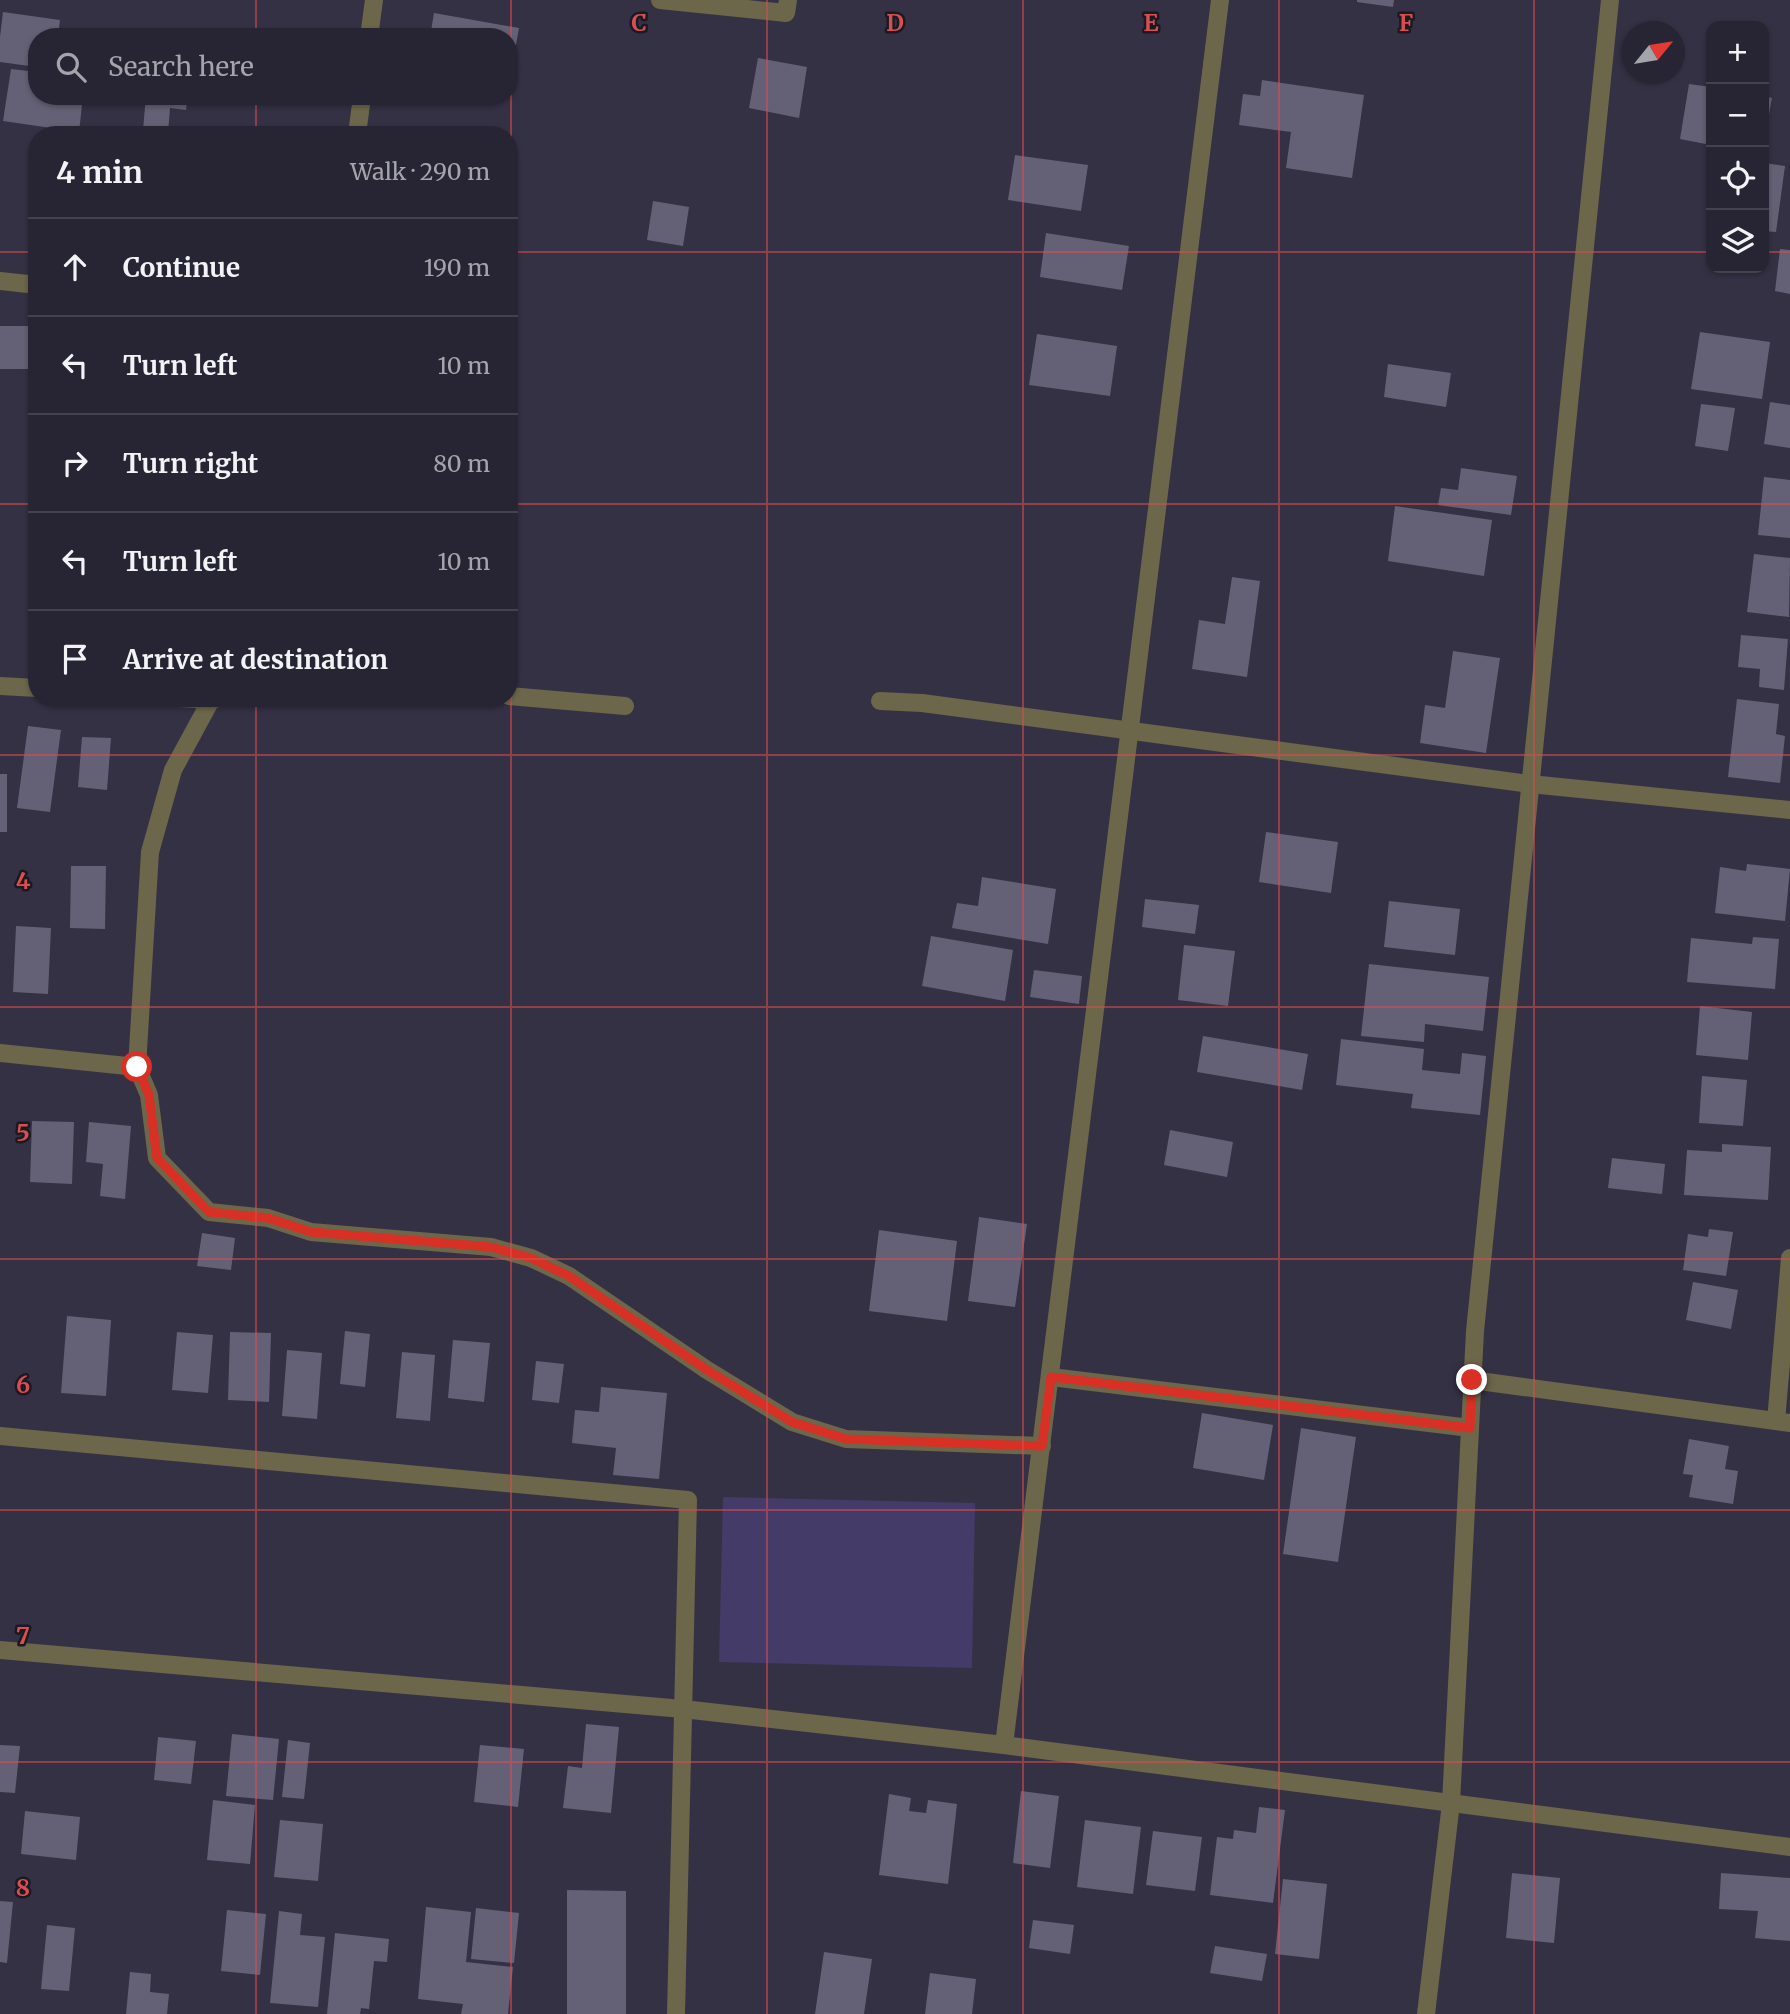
<!DOCTYPE html>
<meta charset="utf-8">
<style>
body{margin:0;font-family:Merriweather,serif;background:#33313f;color:#f1f3f6}
.controls{position:absolute;right:21px;top:21px;display:grid;overflow:hidden;border-radius:14px;box-shadow:0 2px 5px #0004}
.controls button{width:63px;height:63px;display:grid;place-items:center;padding:0;border:0;border-bottom:2px solid #43424e;background:#272533;color:#f1f3f6;font:35px sans-serif}
.compass{position:absolute;left:1622px;top:21px;width:63px;height:63px;border-radius:50%;background:#272533;box-shadow:0 2px 5px #0004;rotate:60deg}
.stop{position:absolute;width:21px;height:21px;margin:-16px;border:5px solid #d93025;border-radius:50%;background:#fff}
.stop.end{background:#d93025;border-color:#fff;box-shadow:0 2px 7px #0008}
.list{margin:0;padding:0;list-style:none}
h2{display:flex;justify-content:space-between;align-items:center;height:91px;margin:0;padding:0 28px;font-size:30px}
h2 small{font-size:23px;font-weight:400;color:#a4a5ac}
.list li{display:grid;grid-template-columns:46px 1fr auto;gap:21px;align-items:center;box-sizing:border-box;height:98px;padding:0 28px;border-top:2px solid #43424e}
.list b{display:block;font-size:26px;white-space:nowrap}
.list em{font-size:23px;font-style:normal;color:#a4a5ac}
.icon{flex:none;width:38px;height:38px;fill:none;stroke:currentColor;stroke-width:2;stroke-linecap:round;stroke-linejoin:round}
.map{position:relative;flex:none;width:1790px;height:2014px;overflow:hidden}
.search{position:absolute;background:#272533;box-shadow:0 2px 5px #0004;left:28px;top:28px;width:490px;height:77px;display:flex;align-items:center;gap:18px;box-sizing:border-box;padding:0 24px;border-radius:28px;color:#a4a5ac;font-size:26px}
.panel{position:absolute;background:#272533;box-shadow:0 2px 5px #0004;left:28px;top:126px;width:490px;height:581px;border-radius:28px}
.map>svg:first-child{display:block}
.green{fill:#453b68}
.building{fill:#646176}
.lines{fill:none;stroke-linecap:round;stroke-linejoin:round}
.lane{stroke:#6c664a;stroke-width:18}
.street{stroke:#6c664a;stroke-width:18}
.route{stroke:#d93025;stroke-width:9}
.grid{fill:none;stroke:#da4e51;stroke-width:2;stroke-opacity:0.55}
.grid-label{font-size:23px;text-anchor:middle;font-weight:bold;fill:#da4e51;stroke:#1b1a23;stroke-width:5;stroke-linejoin:round;paint-order:stroke}
</style>
<div class="map">
<svg width="1790" height="2014" viewBox="0 0 1790 2014">
<rect width="100%" height="100%" fill="#343144"/>
<!-- green -->
<polygon class="green" points="723,1497 975,1503 972,1668 719,1662"/>
<!-- building -->
<g class="building">
<polygon points="1357,0 1394,0 1393,7 1357,2"/>
<polygon points="3,12 60,20 58,37 37,37 37,67 0,62 0,37"/>
<polygon points="434,13 519,28 511,73 509,37 430,37"/>
<polygon points="758,58 807,67 799,118 749,108"/>
<polygon points="11,69 37,72 37,96 83,96 79,132 3,121"/>
<polygon points="1262,80 1364,95 1352,178 1286,168 1291,132 1239,125 1243,94 1260,96"/>
<polygon points="1689,84 1711,87 1711,145 1680,139"/>
<polygon points="146,96 188,96 186,110 170,108 168,133 143,130"/>
<polygon points="1764,96 1772,98 1767,125 1764,124"/>
<polygon points="1015,155 1088,165 1081,211 1008,200"/>
<polygon points="1764,163 1785,166 1776,232 1764,231"/>
<polygon points="653,201 689,207 683,246 647,240"/>
<polygon points="1046,233 1129,246 1122,290 1040,277"/>
<polygon points="1780,249 1790,250 1790,294 1775,291"/>
<rect x="0" y="326" width="28" height="43"/>
<polygon points="1700,332 1770,342 1762,399 1691,389"/>
<polygon points="1037,334 1117,346 1110,396 1029,385"/>
<polygon points="1388,364 1451,373 1446,407 1384,397"/>
<polygon points="1770,402 1790,405 1790,448 1764,444"/>
<polygon points="1701,404 1735,408 1728,451 1695,446"/>
<polygon points="1461,468 1517,476 1511,515 1438,505 1441,488 1458,490"/>
<polygon points="1764,477 1790,480 1790,538 1758,535"/>
<polygon points="1395,506 1492,520 1484,576 1388,561"/>
<polygon points="1754,554 1790,558 1789,617 1747,612"/>
<polygon points="1232,577 1260,581 1247,677 1192,669 1199,620 1225,624"/>
<polygon points="1741,635 1788,639 1784,690 1759,687 1760,669 1738,667"/>
<polygon points="1453,651 1500,658 1486,753 1420,743 1425,705 1445,708"/>
<polygon points="1737,699 1779,704 1776,734 1785,736 1780,783 1728,777"/>
<polygon points="28,726 61,730 50,812 17,808"/>
<polygon points="82,737 111,738 107,790 78,787"/>
<rect x="0" y="774" width="7" height="58"/>
<polygon points="1266,832 1338,842 1331,893 1259,882"/>
<polygon points="1747,864 1790,869 1785,921 1715,913 1720,867 1746,871"/>
<polygon points="71,866 106,866 105,929 70,928"/>
<polygon points="982,877 1056,889 1048,944 952,928 957,903 978,906"/>
<polygon points="1145,899 1199,905 1195,934 1142,927"/>
<polygon points="1389,901 1460,909 1455,955 1384,947"/>
<polygon points="16,926 51,928 48,994 13,992"/>
<polygon points="931,936 1013,950 1005,1001 922,986"/>
<polygon points="1753,937 1779,939 1775,989 1687,982 1691,938 1752,944"/>
<polygon points="1184,945 1235,951 1228,1006 1178,1000"/>
<polygon points="1369,964 1489,977 1483,1031 1425,1024 1424,1042 1361,1036"/>
<polygon points="1034,970 1082,976 1079,1004 1030,997"/>
<polygon points="1700,1006 1752,1012 1748,1060 1696,1055"/>
<polygon points="1203,1036 1308,1054 1302,1090 1197,1072"/>
<polygon points="1341,1039 1424,1049 1422,1070 1460,1074 1462,1053 1486,1056 1480,1115 1411,1108 1413,1094 1336,1085"/>
<polygon points="1702,1076 1747,1080 1743,1126 1699,1123"/>
<polygon points="32,1121 74,1122 72,1184 30,1182"/>
<polygon points="89,1122 131,1126 125,1199 100,1196 103,1164 86,1162"/>
<polygon points="1170,1130 1233,1142 1227,1177 1164,1165"/>
<polygon points="1722,1144 1771,1147 1768,1200 1684,1195 1687,1150 1722,1152"/>
<polygon points="1612,1158 1665,1164 1662,1194 1608,1188"/>
<polygon points="979,1217 1027,1224 1015,1307 968,1301"/>
<polygon points="1709,1229 1733,1232 1726,1276 1683,1270 1688,1234 1708,1237"/>
<polygon points="879,1230 957,1241 947,1321 869,1311"/>
<polygon points="202,1233 235,1238 231,1270 197,1266"/>
<polygon points="1693,1282 1738,1290 1731,1329 1686,1320"/>
<polygon points="67,1316 111,1320 106,1396 61,1393"/>
<polygon points="345,1331 370,1334 365,1387 340,1384"/>
<polygon points="177,1332 213,1335 208,1393 172,1390"/>
<polygon points="230,1332 271,1333 269,1402 228,1400"/>
<polygon points="453,1340 490,1343 484,1402 448,1398"/>
<polygon points="287,1350 322,1353 317,1419 282,1416"/>
<polygon points="402,1352 435,1355 430,1421 396,1418"/>
<polygon points="536,1361 564,1364 559,1403 532,1400"/>
<polygon points="601,1387 667,1393 659,1479 613,1475 616,1448 572,1443 575,1410 599,1412"/>
<polygon points="1202,1413 1273,1425 1264,1480 1193,1468"/>
<polygon points="1301,1428 1356,1437 1338,1562 1283,1554"/>
<polygon points="1689,1439 1729,1446 1725,1469 1738,1471 1733,1504 1689,1497 1693,1475 1683,1474"/>
<polygon points="586,1724 619,1727 611,1813 563,1808 568,1766 582,1768"/>
<polygon points="232,1734 279,1739 273,1800 226,1796"/>
<polygon points="158,1737 196,1741 191,1784 154,1780"/>
<polygon points="288,1740 310,1743 304,1799 282,1797"/>
<polygon points="0,1745 20,1746 15,1793 0,1792"/>
<polygon points="480,1745 524,1749 518,1807 474,1802"/>
<polygon points="1021,1791 1059,1796 1050,1868 1013,1863"/>
<polygon points="889,1794 911,1798 909,1811 926,1813 928,1800 957,1804 948,1884 879,1875"/>
<polygon points="213,1800 255,1805 250,1864 207,1860"/>
<polygon points="1259,1807 1285,1810 1273,1903 1210,1895 1217,1837 1233,1839 1234,1830 1256,1833"/>
<polygon points="25,1811 80,1817 76,1860 21,1854"/>
<polygon points="280,1820 323,1824 318,1881 274,1877"/>
<polygon points="1085,1820 1141,1827 1133,1894 1077,1887"/>
<polygon points="1153,1831 1202,1837 1195,1891 1146,1885"/>
<polygon points="1512,1873 1560,1878 1554,1943 1506,1938"/>
<polygon points="1721,1873 1790,1878 1790,1941 1755,1938 1758,1911 1719,1909"/>
<polygon points="1283,1879 1327,1884 1319,1959 1275,1954"/>
<polygon points="567,1890 626,1891 626,2014 567,2014"/>
<polygon points="0,1901 13,1902 7,1963 0,1962"/>
<polygon points="426,1907 471,1912 466,1962 513,1967 508,2014 461,2014 463,2004 418,1999"/>
<polygon points="476,1908 519,1913 514,1963 471,1959"/>
<polygon points="227,1910 266,1914 260,1975 221,1971"/>
<polygon points="279,1911 302,1914 300,1935 325,1937 318,2007 270,2003"/>
<polygon points="1033,1920 1074,1925 1070,1954 1029,1948"/>
<polygon points="47,1925 75,1928 69,1991 41,1989"/>
<polygon points="335,1933 389,1939 387,1962 374,1961 369,2009 361,2008 360,2014 327,2014"/>
<polygon points="1215,1946 1267,1954 1262,1981 1210,1973"/>
<polygon points="824,1952 872,1959 864,2014 815,2014"/>
<polygon points="130,1972 151,1974 150,1992 169,1994 167,2014 126,2014"/>
<polygon points="930,1973 976,1979 972,2014 925,2014"/>
</g>
<g class="lines">
<!-- lane -->
<g class="lane">
<polyline points="660,0 786,13 788,0"/>
<polyline points="137,1067 150,852 173,770 211,700"/>
<polyline points="1051,1377 1470,1428"/>
</g>
<!-- street -->
<g class="street">
<polyline points="369,37 374,0"/>
<polyline points="357,135 362,96"/>
<polyline points="0,281 37,285"/>
<polyline points="0,686 37,688"/>
<polyline points="509,696 625,706"/>
<polyline points="179,698 211,700 218,698"/>
<polyline points="880,701 922,703 1530,784 1790,810"/>
<polyline points="0,1053 137,1067 149,1095 157,1158 209,1212 268,1218 311,1232 491,1247 531,1258 569,1276 707,1370 792,1422 846,1439 1042,1446"/>
<polyline points="1472,1380 1790,1423"/>
<polyline points="1776,1421 1790,1258"/>
<polyline points="0,1436 688,1500 676,2014"/>
<polyline points="0,1650 683,1709 1004,1745 1790,1847"/>
<path d="M1004 1745C1079 1164 1147 582 1220 0"/>
<polyline points="1426,2014 1451,1803 1475,1331 1610,0"/>
</g>
</g>
<g class="lines">
<!-- route -->
<polyline class="route" points="137,1067 149,1095 157,1158 209,1212 268,1218 311,1232 491,1247 531,1258 569,1276 707,1370 792,1422 846,1439 1042,1446 1051,1377 1470,1428 1472,1380"/>
</g>
<!-- grid -->
<path class="grid" d="M256 0V37M511 0V2014M767 0V2014M1023 0V2014M1279 0V2014M1534 0V2014M256 96V135M0 252H37M509 252H1711M1764 252H1790M0 504H37M509 504H1790M256 698V2014M0 755H1790M0 1007H1790M0 1259H1790M0 1510H1790M0 1762H1790"/>
<g class="grid-label">
<text x="639" y="31">C</text>
<text x="895" y="31">D</text>
<text x="1151" y="31">E</text>
<text x="1406" y="31">F</text>
<text x="23" y="889">4</text>
<text x="23" y="1141">5</text>
<text x="23" y="1393">6</text>
<text x="23" y="1644">7</text>
<text x="23" y="1896">8</text>
</g>
</svg>
<div class="controls">
<button>+</button>
<button>−</button>
<button><svg class="icon" aria-label="locate" viewBox="0 0 24 24"><circle cx="12" cy="12" r="6"/><path d="M12 2v4M12 18v4M2 12h4M18 12h4"/></svg></button>
<button><svg class="icon" aria-label="layers" viewBox="0 0 24 24"><path d="M12 4l9 5-9 5-9-5zM3 14l9 5 9-5"/></svg></button>
</div>
<svg class="compass" viewBox="-18 -18 36 36"><path d="M0-13l5 13h-10z" fill="#e53935"/><path d="M0 13l5-13h-10z" fill="#a4a5ac"/></svg>
<div class="stop" style="left:137px;top:1067px"></div>
<div class="stop end" style="left:1472px;top:1380px"></div>
<div class="search"><svg class="icon" aria-label="search" viewBox="0 0 24 24"><circle cx="10" cy="10" r="6"/><path d="M15 15l6 6"/></svg>Search here</div>
<section class="panel">
<h2>4 min<small>Walk · 290 m</small></h2>
<ul class="list">
<li><svg class="icon" aria-label="ahead" viewBox="0 0 24 24"><path d="M12 20V5M6 11l6-6 6 6"/></svg><div><b>Continue</b></div><em>190 m</em></li>
<li><svg class="icon" aria-label="left" viewBox="0 0 24 24"><path d="M17 20v-9H6M10 6l-5 5 5 5"/></svg><div><b>Turn left</b></div><em>10 m</em></li>
<li><svg class="icon" aria-label="right" viewBox="0 0 24 24"><path d="M7 20v-9h11M14 6l5 5-5 5"/></svg><div><b>Turn right</b></div><em>80 m</em></li>
<li><svg class="icon" aria-label="left" viewBox="0 0 24 24"><path d="M17 20v-9H6M10 6l-5 5 5 5"/></svg><div><b>Turn left</b></div><em>10 m</em></li>
<li><svg class="icon" aria-label="arrive" viewBox="0 0 24 24"><path d="M6 21V4h12l-3 4 3 4H6"/></svg><div><b>Arrive at destination</b></div></li>
</ul>
</section>
</div>
